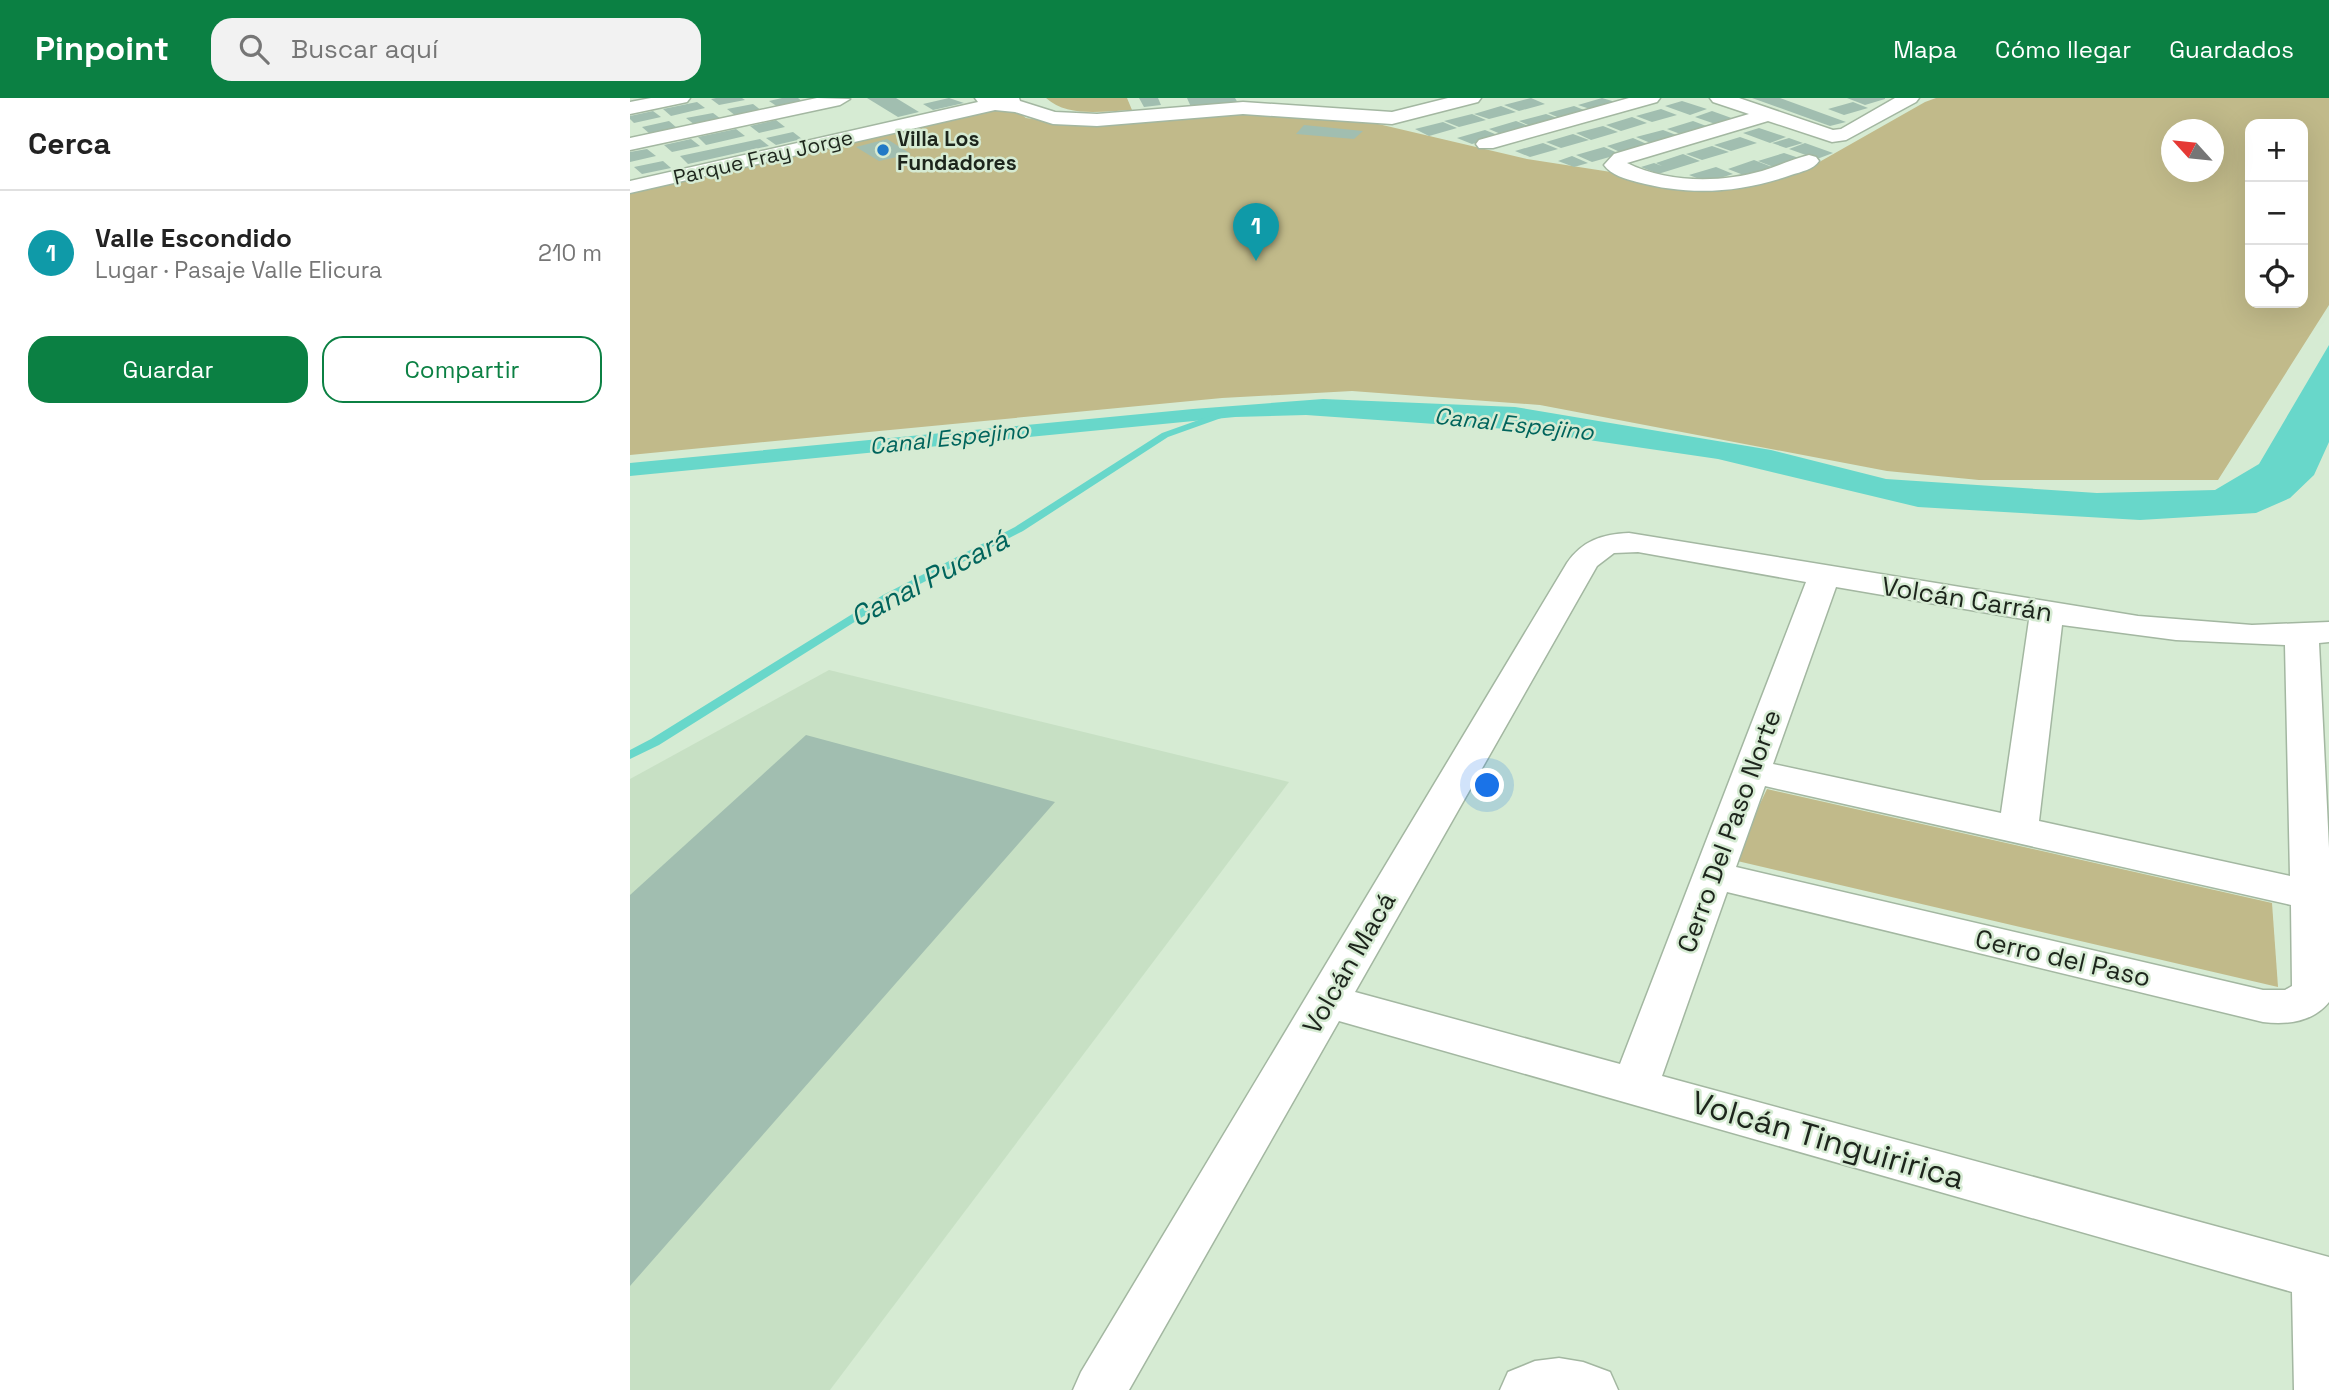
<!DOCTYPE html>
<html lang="es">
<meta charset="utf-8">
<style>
body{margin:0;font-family:"Space Grotesk",sans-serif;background:#f2f2f2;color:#222}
.controls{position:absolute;right:21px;top:21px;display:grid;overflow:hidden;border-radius:14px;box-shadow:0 7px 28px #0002}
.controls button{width:63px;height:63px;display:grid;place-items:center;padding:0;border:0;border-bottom:2px solid #e0e0e0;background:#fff;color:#222;font:35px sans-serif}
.compass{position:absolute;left:1531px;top:21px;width:63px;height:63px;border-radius:50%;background:#fff;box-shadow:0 7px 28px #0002;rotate:297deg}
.you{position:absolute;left:858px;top:688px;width:24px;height:24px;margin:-18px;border:5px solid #fff;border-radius:50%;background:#1a73e8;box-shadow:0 0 0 10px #1a73e833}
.badge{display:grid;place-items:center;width:46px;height:46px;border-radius:50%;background:#0b8043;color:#fff;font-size:23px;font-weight:700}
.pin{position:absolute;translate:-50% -58px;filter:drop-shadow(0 2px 4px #0008)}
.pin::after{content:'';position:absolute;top:37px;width:24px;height:21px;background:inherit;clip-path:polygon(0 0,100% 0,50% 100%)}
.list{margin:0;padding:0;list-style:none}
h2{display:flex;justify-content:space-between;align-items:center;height:91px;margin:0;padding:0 28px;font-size:30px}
h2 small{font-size:23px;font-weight:400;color:#767676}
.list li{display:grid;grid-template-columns:46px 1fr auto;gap:21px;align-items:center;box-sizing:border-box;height:126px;padding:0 28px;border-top:2px solid #e0e0e0}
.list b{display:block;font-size:26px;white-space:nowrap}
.list p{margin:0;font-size:23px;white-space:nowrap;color:#767676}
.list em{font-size:23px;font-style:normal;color:#767676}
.actions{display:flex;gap:14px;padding:21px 28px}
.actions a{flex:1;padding:16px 0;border:2px solid #0b8043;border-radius:21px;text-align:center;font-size:24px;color:#0b8043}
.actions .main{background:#0b8043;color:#fff}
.icon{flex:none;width:38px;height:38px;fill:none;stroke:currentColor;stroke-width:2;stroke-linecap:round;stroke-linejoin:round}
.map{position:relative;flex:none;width:1699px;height:1292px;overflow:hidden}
header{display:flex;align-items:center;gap:42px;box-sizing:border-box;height:98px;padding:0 35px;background:#0b8043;color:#fff}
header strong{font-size:33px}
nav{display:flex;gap:38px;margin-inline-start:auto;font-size:24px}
.search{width:490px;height:63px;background:#f2f2f2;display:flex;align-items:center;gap:18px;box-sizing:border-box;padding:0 24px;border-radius:21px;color:#767676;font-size:26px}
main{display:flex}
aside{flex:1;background:#fff}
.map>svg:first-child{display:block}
.built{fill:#c7e0c4}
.green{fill:#c1ba8a;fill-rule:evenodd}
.water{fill:#68d7ca}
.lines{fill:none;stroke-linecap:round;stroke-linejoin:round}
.stream{fill:#68d7ca;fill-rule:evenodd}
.building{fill:#a1beb0}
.minor-casing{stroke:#a3b7a1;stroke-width:3}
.minor{fill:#fff;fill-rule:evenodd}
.poi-dot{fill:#2079c6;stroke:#d6ebd3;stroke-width:2.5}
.labels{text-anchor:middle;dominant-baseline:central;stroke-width:5;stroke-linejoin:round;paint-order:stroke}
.far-poi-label{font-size:21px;font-weight:bold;fill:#1d251c;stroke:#d6ebd3;text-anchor:start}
.far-street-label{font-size:21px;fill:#1d251c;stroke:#d6ebd3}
.far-water-label{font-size:23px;font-style:italic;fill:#00645c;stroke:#d6ebd3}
.street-label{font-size:26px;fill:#1d251c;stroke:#d6ebd3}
.water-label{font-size:28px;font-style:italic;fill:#00645c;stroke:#d6ebd3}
.near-street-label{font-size:32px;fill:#1d251c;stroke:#d6ebd3}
</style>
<header>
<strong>Pinpoint</strong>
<div class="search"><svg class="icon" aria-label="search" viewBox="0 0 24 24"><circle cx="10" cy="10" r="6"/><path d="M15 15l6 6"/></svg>Buscar aquí</div>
<nav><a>Mapa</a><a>Cómo llegar</a><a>Guardados</a></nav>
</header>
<main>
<aside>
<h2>Cerca<small></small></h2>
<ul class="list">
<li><span class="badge" style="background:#0f9aa8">1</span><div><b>Valle Escondido</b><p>Lugar · Pasaje Valle Elicura</p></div><em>210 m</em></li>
</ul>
<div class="actions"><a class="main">Guardar</a><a>Compartir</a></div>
</aside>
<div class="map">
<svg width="1699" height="1292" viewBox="0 0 1699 1292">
<rect width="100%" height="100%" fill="#d6ebd3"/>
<!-- built -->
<polygon class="built" points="199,572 659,684 200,1292 0,1292 0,681"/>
<!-- green -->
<g class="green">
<path d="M416 0H497L502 12C474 13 438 20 416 0Z"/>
<path d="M1306 0H1699V207L1588 382H1349L1257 373 910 307 722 293 592 300 0 357V93L369 10 384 11 396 20 441 27 626 13 675 17 744 25 897 61 1065 87 1184 67 1295 4ZM1620 26H1673V205H1620ZM1542 32H1584V74H1542Z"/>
<polygon points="1137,691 1642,805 1648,889 1103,762"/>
</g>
<!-- water -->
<polygon class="water" points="1699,247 1699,344 1684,377 1660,400 1626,415 1510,422 1288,409 1088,361 891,332 676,317 605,319 0,378 0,365 563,311 693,301 885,309 1141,352 1256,381 1467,395 1585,392 1629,366"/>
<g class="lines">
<!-- stream -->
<polygon class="stream" points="591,314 594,315 594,319 538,339 393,433 261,501 29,647 0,661 0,652 21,641 253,497 385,429 532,335"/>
</g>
<!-- building -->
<g class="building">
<polygon points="86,0 112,0 115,2 89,7 81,1"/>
<polygon points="152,0 168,0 173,4 148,9 139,3"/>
<polygon points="237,0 266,0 289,14 268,19"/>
<polygon points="319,0 334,5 303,12 293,6"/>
<polygon points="509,0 528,0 531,7 514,9"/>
<polygon points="557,0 605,0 608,5 561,9"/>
<polygon points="901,0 915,6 889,13 874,7"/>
<polygon points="972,0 989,5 963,12 948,7"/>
<polygon points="1122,0 1150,0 1216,24 1200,28"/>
<polygon points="1217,0 1255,0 1255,1 1235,7"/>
<polygon points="1052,3 1077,11 1060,17 1035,8"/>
<polygon points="67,4 75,10 41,18 33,11"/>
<polygon points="1223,4 1238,10 1214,17 1198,11"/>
<polygon points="123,6 132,13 106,18 97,11"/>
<polygon points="871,8 886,14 859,21 844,16"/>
<polygon points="944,8 959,14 932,21 918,15"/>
<polygon points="1031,11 1047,17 1022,24 1006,18"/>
<polygon points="23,13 31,19 4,25 0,21 0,18"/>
<polygon points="1082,13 1107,22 1091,28 1065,19"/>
<polygon points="83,15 91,21 65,27 56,20"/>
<polygon points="842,16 856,22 829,29 814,23"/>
<polygon points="916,16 930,21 903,29 889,23"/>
<polygon points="1002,19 1017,25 991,33 976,27"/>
<polygon points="146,22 155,29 129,35 120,28"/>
<polygon points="39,23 47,30 20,36 12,29"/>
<polygon points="886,23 901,29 873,37 859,31"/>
<polygon points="1063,23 1079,29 1053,37 1037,31"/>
<polygon points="813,24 827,30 799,38 785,31"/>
<polygon points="674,27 733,33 724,41 666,36"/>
<polygon points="973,28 988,34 961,42 946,35"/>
<polygon points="1129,30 1156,39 1140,45 1113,35"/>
<polygon points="106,31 115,38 76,47 68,39"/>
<polygon points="855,32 870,38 842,46 827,40"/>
<polygon points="1033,32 1049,38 1023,46 1006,39"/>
<polygon points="163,34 172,41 146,47 136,40"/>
<polygon points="943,36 959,42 931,50 916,44"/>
<polygon points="1110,39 1127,45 1101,53 1084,47"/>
<polygon points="1003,40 1019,47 992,55 977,48"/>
<polygon points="1159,40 1173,45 1156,50 1142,45"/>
<polygon points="61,41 70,48 42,54 34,47"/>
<polygon points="130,41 139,48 58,66 50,58"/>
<polygon points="257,41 281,56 249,63 226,49"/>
<polygon points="913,45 928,51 900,59 885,53"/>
<polygon points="1175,45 1203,55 1187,61 1159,51"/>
<polygon points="1082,48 1099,54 1072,62 1056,56"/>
<polygon points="974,49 990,56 962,64 946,57"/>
<polygon points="17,51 26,58 0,64 0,54"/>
<polygon points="1154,55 1172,61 1146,70 1128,63"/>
<polygon points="1053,56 1070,63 1028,76 1011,69 1024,65 1032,68 1026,65"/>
<polygon points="942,58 958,65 944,69 928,63"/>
<polygon points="1124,62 1142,69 1116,78 1098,71"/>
<polygon points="33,63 41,70 12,76 4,69"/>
<polygon points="1086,69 1103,76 1077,84 1059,77"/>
<polygon points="176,637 425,704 0,1188 0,797"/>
</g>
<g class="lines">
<defs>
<g id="minor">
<polygon points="21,0 60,0 57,4 0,16 0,4"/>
<polygon points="187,0 220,1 210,7 0,52 0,40"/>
<polygon points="345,0 389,0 390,3 425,14 467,16 613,4 762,14 818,0 851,0 848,4 762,26 613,16 467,28 423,26 385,14 365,12 0,95 0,83 348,4"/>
<polygon points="999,0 1030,0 1027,4 863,50 849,50 846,46 849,42"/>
<path d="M1080 0H1109L1203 32 1211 31 1265 0H1289L1286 4 1216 42 1202 44 1138 23 997 65C1037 85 1090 85 1132 73 1148 68 1163 61 1179 57L1186 59 1189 63C1184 71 1171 74 1161 77 1110 95 1059 98 1007 84 996 81 981 77 974 67L984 56 1119 16 1083 4Z"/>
<path d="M999 435 1508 518 1622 527 1699 524V544L1689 545 1699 750V904C1683 924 1657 927 1633 924L1097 794 1032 978 1699 1159V1292H1664L1662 1194 709 923 499 1292H443L451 1274 937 465C952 443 972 436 999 435ZM1008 454 1176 484 990 966 725 894 967 468 984 455ZM1206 489 1399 522 1371 715 1143 666ZM1432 527 1546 542 1655 547 1660 778 1409 723ZM1135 688 1661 807 1662 888 1655 892H1633L1106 769Z"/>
<polygon points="929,1260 953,1264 980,1274 988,1292 870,1292 878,1274 905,1263"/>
</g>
</defs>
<!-- minor casing -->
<use href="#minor" class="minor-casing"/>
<!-- minor -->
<use href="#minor" class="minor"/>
</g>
<!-- markers -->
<circle class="poi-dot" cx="253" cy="52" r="7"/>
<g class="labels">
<!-- far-poi labels -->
<g class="far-poi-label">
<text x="267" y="40">Villa Los<tspan x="267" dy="24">Fundadores</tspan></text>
</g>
<!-- far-street labels -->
<g class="far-street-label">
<text transform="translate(133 59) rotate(-13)">Parque Fray Jorge</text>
</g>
<!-- far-water labels -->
<g class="far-water-label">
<text transform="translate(884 326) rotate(6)">Canal Espejino</text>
<text transform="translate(319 340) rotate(-6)">Canal Espejino</text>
</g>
<!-- street labels -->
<g class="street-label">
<text transform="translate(1337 501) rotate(9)">Volcán Carrán</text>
<text transform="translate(1099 733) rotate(-70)">Cerro Del Paso Norte</text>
<text transform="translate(1433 860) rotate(13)">Cerro del Paso</text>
<text transform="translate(719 865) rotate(-60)">Volcán Macá</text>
</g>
<!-- water labels -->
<g class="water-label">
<text transform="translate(299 480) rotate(-28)">Canal Pucará</text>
</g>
<!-- near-street labels -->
<g class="near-street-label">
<text transform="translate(1198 1042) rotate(16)">Volcán Tinguiririca</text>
</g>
</g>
</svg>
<div class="controls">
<button>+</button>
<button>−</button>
<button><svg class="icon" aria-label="locate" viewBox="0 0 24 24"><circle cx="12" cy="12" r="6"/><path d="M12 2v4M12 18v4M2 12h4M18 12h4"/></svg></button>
</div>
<svg class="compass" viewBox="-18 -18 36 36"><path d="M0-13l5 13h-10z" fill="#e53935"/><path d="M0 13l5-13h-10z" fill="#767676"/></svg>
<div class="you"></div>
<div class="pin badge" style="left:626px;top:163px;background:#0f9aa8">1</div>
</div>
</main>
